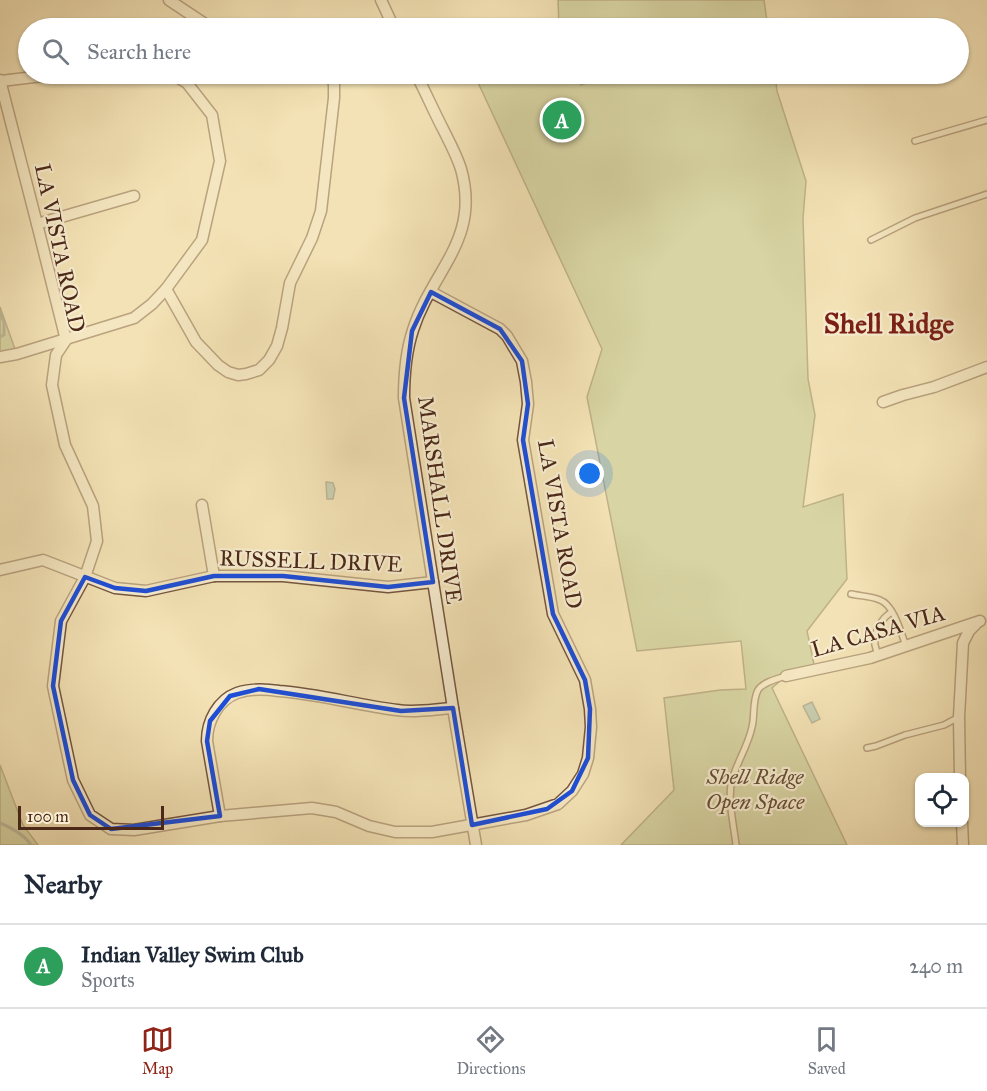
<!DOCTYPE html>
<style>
body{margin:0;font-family:"IM FELL Great Primer",serif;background:#f2f2f3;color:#1f2937}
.controls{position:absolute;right:18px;bottom:18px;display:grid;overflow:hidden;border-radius:12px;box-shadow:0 2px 4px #0004}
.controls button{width:54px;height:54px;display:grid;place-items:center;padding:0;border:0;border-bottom:2px solid #e0e1e3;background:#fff;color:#1f2937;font:30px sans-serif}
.scale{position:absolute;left:18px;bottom:15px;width:146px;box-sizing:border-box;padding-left:6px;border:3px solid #4b2818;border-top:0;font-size:16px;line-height:21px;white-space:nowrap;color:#4b2818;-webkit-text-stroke:4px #f7eccf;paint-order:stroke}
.you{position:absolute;left:590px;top:474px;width:21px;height:21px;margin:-15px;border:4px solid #fff;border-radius:50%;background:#1a73e8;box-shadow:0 0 0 9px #1a73e833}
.badge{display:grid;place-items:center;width:39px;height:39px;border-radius:50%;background:#8f2418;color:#fff;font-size:20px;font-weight:700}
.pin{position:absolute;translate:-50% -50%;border:3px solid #fff;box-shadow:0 2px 6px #0006}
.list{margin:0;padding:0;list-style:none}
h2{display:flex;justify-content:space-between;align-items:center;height:78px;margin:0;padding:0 24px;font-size:26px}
h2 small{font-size:20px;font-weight:400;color:#747a83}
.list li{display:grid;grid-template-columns:39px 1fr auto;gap:18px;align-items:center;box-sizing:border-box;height:84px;padding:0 24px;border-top:2px solid #e0e1e3}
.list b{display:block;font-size:22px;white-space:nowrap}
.list p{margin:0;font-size:20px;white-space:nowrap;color:#747a83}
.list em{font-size:20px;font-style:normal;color:#747a83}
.icon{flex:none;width:33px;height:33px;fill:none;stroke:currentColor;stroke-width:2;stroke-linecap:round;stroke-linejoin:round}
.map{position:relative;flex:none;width:987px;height:845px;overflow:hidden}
.search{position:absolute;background:#fff;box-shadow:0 2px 4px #0004;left:18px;right:18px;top:18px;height:66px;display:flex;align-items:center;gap:15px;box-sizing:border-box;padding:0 21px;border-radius:33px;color:#747a83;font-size:22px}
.sheet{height:162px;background:#fff}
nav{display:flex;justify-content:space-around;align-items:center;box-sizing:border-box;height:84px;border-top:2px solid #e0e1e3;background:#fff;font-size:16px;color:#747a83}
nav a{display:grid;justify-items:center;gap:3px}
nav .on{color:#8f2418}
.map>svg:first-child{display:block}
.green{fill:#b9c38e;stroke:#827653;stroke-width:1.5}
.water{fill:#9cbdb3;stroke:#7c8175;stroke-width:1.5}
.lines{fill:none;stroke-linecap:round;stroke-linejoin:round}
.stream{stroke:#7c8175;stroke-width:3}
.lane-casing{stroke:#75563f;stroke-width:8}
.street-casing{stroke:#75563f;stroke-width:13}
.lane{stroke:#f7eccf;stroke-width:5}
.street{stroke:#f7eccf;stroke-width:10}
.marked{fill:none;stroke:#1d4ed8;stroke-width:4.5;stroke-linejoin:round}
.labels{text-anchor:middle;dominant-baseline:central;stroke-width:4.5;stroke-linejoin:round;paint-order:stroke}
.street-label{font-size:22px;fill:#4b2818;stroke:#f7eccf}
.park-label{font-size:22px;font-style:italic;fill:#664f36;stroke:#f7eccf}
.district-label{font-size:28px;font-weight:bold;fill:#7a1f14;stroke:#f7eccf}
</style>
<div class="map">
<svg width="987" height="845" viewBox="0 0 987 845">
<rect width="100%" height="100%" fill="#f3e2b5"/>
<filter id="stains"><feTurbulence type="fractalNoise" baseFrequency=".00333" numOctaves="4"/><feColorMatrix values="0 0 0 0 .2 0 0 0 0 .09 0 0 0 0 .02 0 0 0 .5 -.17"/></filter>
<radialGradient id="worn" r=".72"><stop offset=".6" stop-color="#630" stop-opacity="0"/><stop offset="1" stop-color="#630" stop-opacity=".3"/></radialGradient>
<!-- green -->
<g class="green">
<polygon points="558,0 764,0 768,28 559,28"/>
<polygon points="474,74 775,74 777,91 806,181 803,218 808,379 815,415 803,507 843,494 847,579 807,631 815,669 786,676 772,688 847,845 621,845 674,790 664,698 720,690 746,689 741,641 637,651 587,397 602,349"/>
<polygon points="0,307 16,352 0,356"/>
<polygon points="0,765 23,825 38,845 0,845"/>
</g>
<!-- water -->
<g class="water">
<polygon points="577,74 593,74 595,80 581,85"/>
<polygon points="326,482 333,483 335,489 333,499 327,499"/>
<polygon points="812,702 820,719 812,723 803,706"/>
</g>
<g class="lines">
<!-- stream -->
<g class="stream">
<polyline points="0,312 4,322 4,335 0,337"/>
<path d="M0 823C12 828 24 834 31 845"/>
</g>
<defs>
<g id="lane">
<polyline points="915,141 987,120"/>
<polyline points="871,240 915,218 987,194"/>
<path d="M851 594C860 596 871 596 880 600 894 605 901 633 906 646"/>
<path d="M878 655C877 652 876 649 875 645 873 633 882 617 892 612"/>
<polyline points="867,748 876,746 905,735 944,725 959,717"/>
<path d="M736 845C734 826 727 798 732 780 737 762 748 746 752 727 755 716 752 701 758 690 763 682 777 679 786 676"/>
</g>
<g id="street">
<polyline points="169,0 211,28"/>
<polyline points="381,0 394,28"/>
<path d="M246 28C263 26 279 23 295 28"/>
<path d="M416 74C426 93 434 112 444 131 450 143 457 156 461 169 481 240 432 270 413 330 406 351 404 376 404 398L453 708 476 845"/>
<polyline points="0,80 37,224 66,340 56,355 52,385 65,445 93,506 97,541 85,577 61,621 53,686 73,780 90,815 111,829 134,830 220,816 312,808 336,812 369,826 395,832 432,832 526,815 558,804 572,791 583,774 588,758 591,727 590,709 585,680 553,614 523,440 528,404 526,382 522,361 507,336 500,329 431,292"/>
<polyline points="1,81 59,74"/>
<polyline points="37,224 134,196"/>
<polyline points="166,289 196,342 218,365 228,372 238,375 246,374 259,370 269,360 277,346 282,328 290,283 312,238 321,211 334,98 334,84 330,74"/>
<polyline points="0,357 17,354 134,318 152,304 166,289 202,240 220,161 212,115 187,83 172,74"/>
<polyline points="883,402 903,395 934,387 987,367"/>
<polyline points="202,505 214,576"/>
<polyline points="0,570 43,560 115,588 146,591 214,576 283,576 388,587 433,582"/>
<polyline points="786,676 870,658 980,621"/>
<polyline points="960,778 959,717 963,643 969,631 976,624"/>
<path d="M220 816 207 741C207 721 218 700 237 693 251 688 265 689 279 691 319 694 357 705 397 710 416 713 434 709 453 708"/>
<polyline points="962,822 963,845"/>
</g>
</defs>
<!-- lane casing -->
<use href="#lane" class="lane-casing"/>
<!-- street casing -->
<use href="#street" class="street-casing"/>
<!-- lane -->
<use href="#lane" class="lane"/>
<!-- street -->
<use href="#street" class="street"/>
</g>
<!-- marked area -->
<path d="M0 0H987V845H0ZM431 292 500 329 522 361 528 404 523 440 553 614 585 680 590 709 588 758 572 791 547 809 472 825 453 708 401 711 259 689 230 696 210 721 207 741 220 816 111 829 90 815 73 780 53 686 61 621 85 577 115 588 146 591 214 576H283L388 587 433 582 404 398 412 331Z" fill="#f3e2b5" fill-opacity=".55" fill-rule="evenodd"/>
<path class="marked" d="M431 292 500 329 522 361 528 404 523 440 553 614 585 680 590 709 588 758 572 791 547 809 472 825 453 708 401 711 259 689 230 696 210 721 207 741 220 816 111 829 90 815 73 780 53 686 61 621 85 577 115 588 146 591 214 576H283L388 587 433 582 404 398 412 331Z"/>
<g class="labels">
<!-- street labels -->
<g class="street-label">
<text transform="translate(60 248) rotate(78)">LA VISTA ROAD</text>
<text transform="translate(440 500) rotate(82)">MARSHALL DRIVE</text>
<text transform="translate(560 524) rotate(80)">LA VISTA ROAD</text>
<text transform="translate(311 561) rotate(2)">RUSSELL DRIVE</text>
<text transform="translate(878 631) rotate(-16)">LA CASA VIA</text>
</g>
<!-- park labels -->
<g class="park-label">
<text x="755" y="776">Shell Ridge<tspan x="755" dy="25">Open Space</tspan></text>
</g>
<!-- district labels -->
<g class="district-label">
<text x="889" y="323">Shell Ridge</text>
</g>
</g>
<rect width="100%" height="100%" filter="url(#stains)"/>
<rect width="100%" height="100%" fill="url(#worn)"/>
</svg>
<div class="controls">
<button><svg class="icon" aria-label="locate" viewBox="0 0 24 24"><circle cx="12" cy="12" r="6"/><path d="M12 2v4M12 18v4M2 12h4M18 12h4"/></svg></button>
</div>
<div class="scale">100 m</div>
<div class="you"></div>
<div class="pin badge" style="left:562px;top:120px;background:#2e9e5b">A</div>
<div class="search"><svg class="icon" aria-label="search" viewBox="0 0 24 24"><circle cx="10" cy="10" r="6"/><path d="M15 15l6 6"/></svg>Search here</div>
</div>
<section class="sheet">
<h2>Nearby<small></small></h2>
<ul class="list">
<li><span class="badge" style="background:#2e9e5b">A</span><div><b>Indian Valley Swim Club</b><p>Sports</p></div><em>240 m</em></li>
</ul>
</section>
<nav>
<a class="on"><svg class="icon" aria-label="map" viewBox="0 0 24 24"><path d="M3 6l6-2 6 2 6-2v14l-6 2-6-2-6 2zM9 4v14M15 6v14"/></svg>Map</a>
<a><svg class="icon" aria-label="directions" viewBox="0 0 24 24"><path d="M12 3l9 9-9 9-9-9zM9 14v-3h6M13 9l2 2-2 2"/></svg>Directions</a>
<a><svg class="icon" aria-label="saved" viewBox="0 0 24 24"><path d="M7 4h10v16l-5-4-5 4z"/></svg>Saved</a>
</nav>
